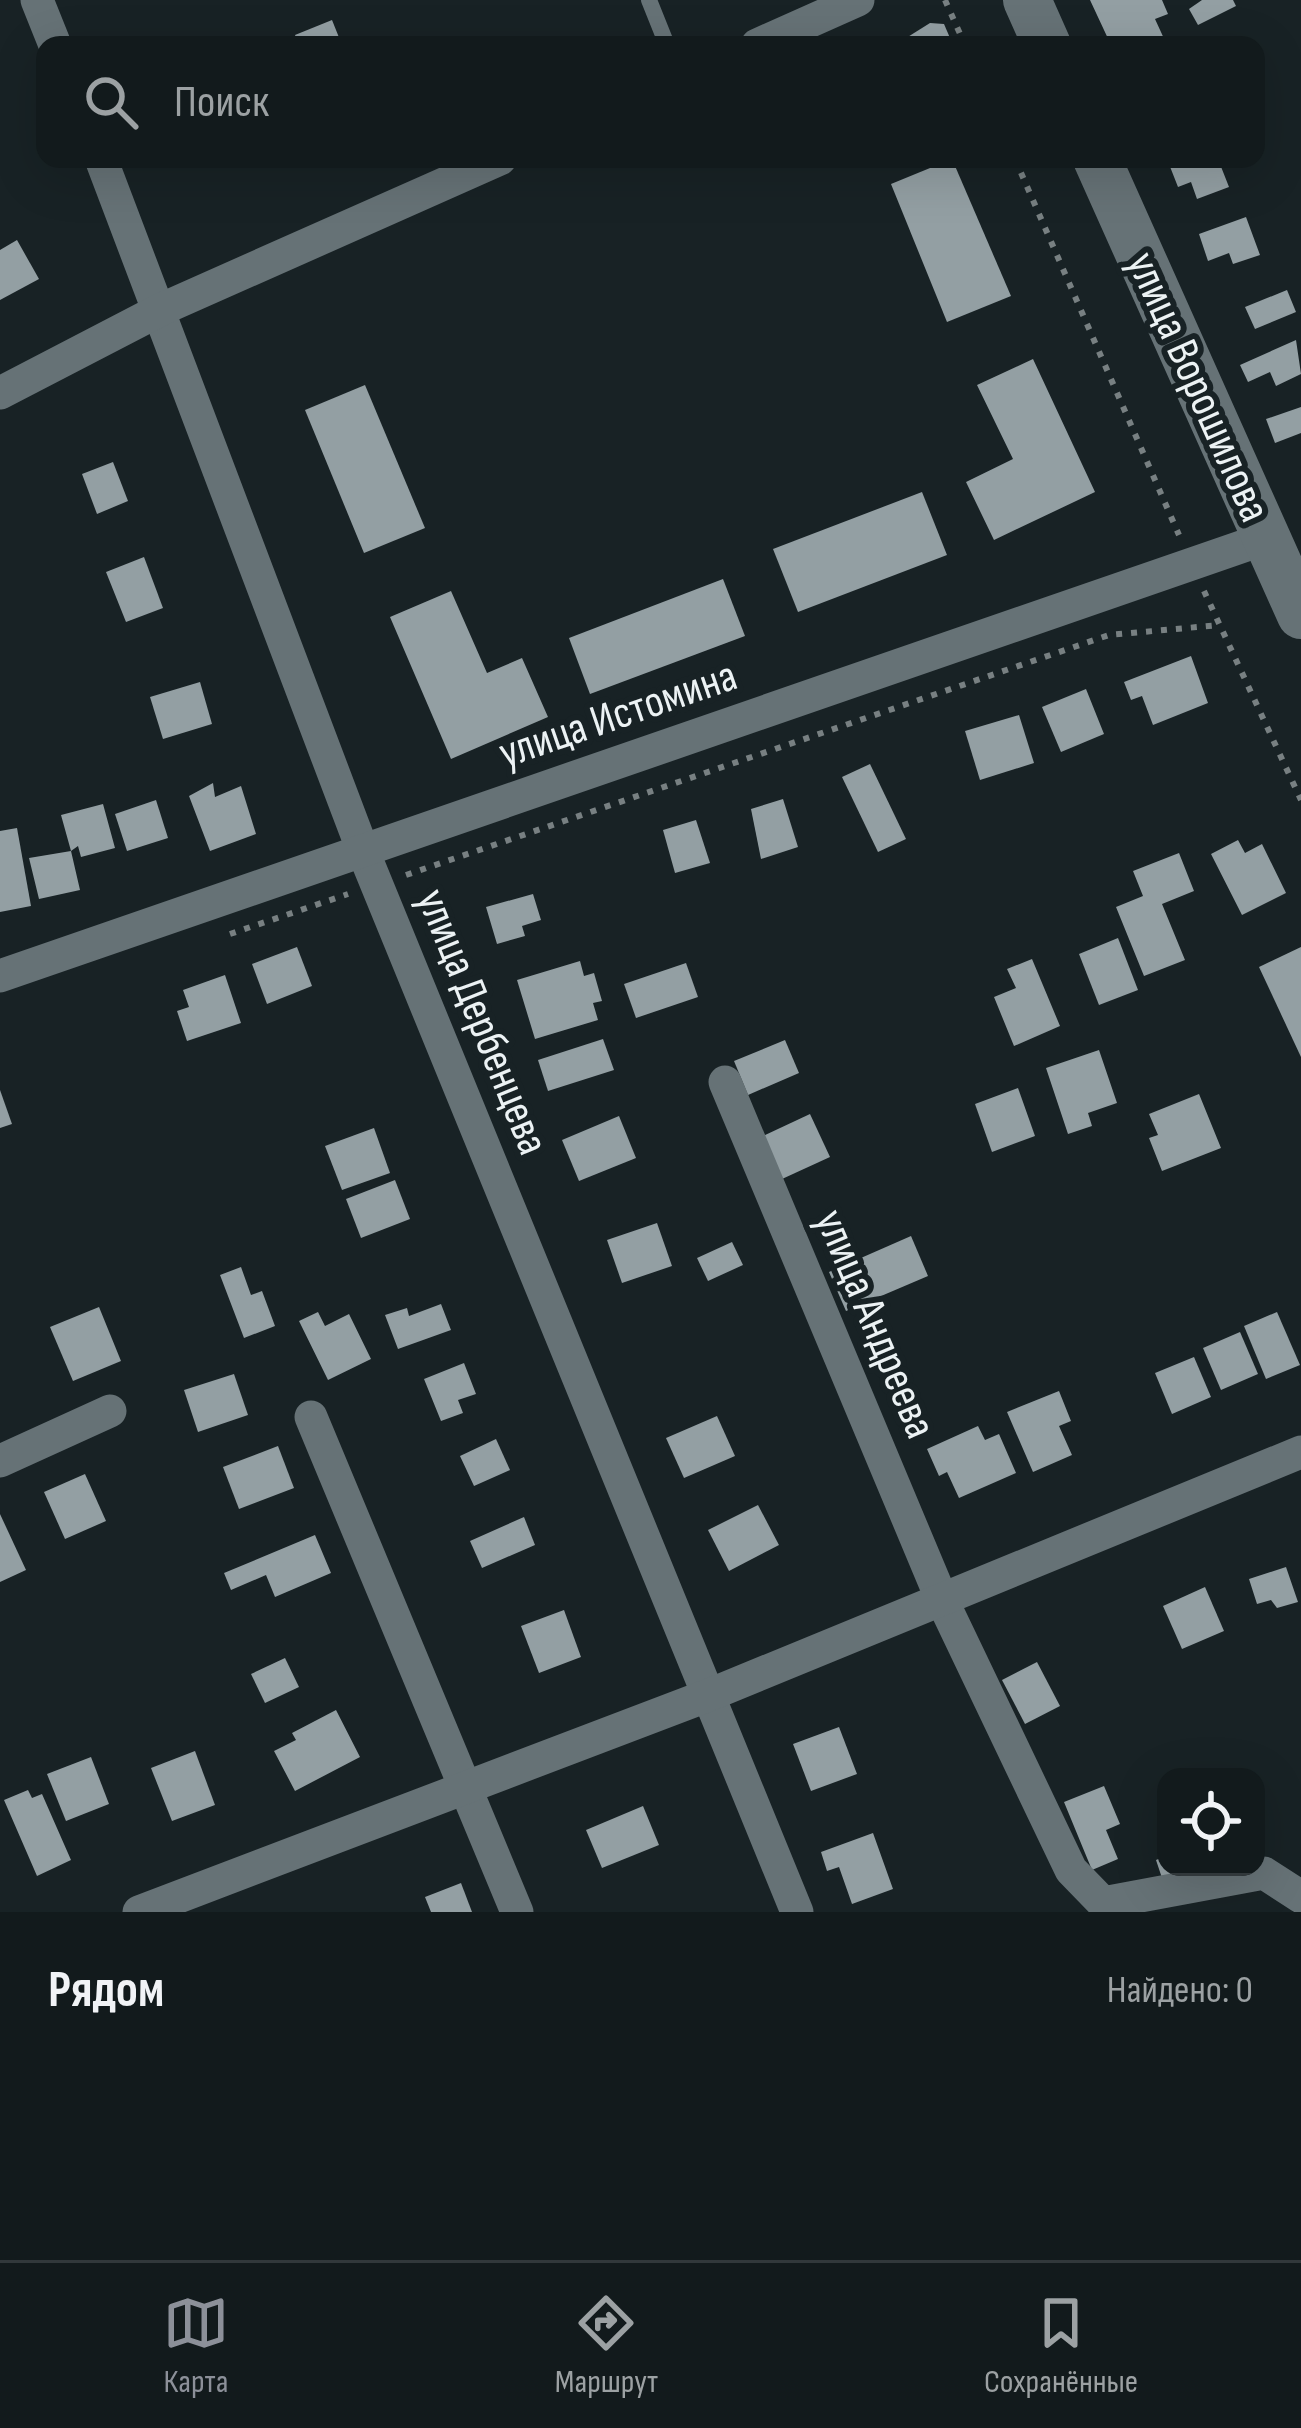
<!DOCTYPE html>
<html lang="ru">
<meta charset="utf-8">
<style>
body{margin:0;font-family:"Sofia Sans Condensed",sans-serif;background:#1f2729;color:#f1f3f6}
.controls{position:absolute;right:36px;bottom:36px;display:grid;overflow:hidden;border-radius:24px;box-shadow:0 12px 48px #0002}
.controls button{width:108px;height:108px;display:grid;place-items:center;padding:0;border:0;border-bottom:3px solid #31383b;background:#121a1c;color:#f1f3f6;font:60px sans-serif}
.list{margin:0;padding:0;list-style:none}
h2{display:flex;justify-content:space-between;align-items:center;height:156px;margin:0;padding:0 48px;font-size:51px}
h2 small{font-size:39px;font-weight:400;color:#9ca1a3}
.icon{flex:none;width:66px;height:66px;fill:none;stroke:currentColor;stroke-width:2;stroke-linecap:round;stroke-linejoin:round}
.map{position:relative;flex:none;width:1301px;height:1912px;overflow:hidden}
.search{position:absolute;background:#121a1c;box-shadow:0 12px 48px #0002;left:36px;right:36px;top:36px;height:132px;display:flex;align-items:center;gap:30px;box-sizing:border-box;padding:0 42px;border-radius:24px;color:#9ca1a3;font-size:45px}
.sheet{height:348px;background:#121a1c}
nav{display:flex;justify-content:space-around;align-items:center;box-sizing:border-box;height:168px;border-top:3px solid #31383b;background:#121a1c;font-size:33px;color:#9ca1a3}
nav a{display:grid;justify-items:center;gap:6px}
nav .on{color:#8c9099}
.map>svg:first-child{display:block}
.building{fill:#939fa3}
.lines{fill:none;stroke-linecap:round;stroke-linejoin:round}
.path{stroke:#788082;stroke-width:6;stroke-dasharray:6 9;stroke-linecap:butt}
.lane{stroke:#667276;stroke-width:16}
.street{stroke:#667276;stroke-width:33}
.secondary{stroke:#667276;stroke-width:48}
.labels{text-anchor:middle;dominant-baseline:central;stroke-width:12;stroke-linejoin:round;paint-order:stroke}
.street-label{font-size:45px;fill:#ecf2f4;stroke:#182225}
</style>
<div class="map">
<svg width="1301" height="1912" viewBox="0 0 1301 1912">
<rect width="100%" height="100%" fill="#182225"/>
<!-- building -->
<g class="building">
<polygon points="1090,0 1162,0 1168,14 1155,19 1166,43 1111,45"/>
<polygon points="1202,0 1233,0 1236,6 1198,25 1189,9"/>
<polygon points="332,20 342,45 299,45 295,35"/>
<polygon points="930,23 944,24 953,45 895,45"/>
<polygon points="952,159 1011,296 947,322 891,184"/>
<polygon points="1167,159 1218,159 1229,187 1197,199 1191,182 1178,187"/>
<polygon points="1246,217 1260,255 1233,264 1229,253 1208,261 1199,234"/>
<polygon points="17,240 39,279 0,300 0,250"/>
<polygon points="1287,290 1296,312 1255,329 1245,307"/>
<polygon points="1296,340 1301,374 1276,386 1270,372 1248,382 1240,365"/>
<polygon points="1033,359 1095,492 994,540 966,482 1013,459 977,385"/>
<polygon points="365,385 425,528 364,553 305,410"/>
<polygon points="1301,407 1301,433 1275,443 1266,419"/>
<polygon points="113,462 128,501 97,514 82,474"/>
<polygon points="922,492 947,555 798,612 773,549"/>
<polygon points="144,557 163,608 126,622 106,572"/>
<polygon points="723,579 745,636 590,694 569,638"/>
<polygon points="451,591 487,673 522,658 548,717 451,759 390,617"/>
<polygon points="1191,656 1208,703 1153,725 1142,696 1131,700 1124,682"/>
<polygon points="200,682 212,724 163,739 150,697"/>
<polygon points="1086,689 1104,734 1061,752 1042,707"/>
<polygon points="1019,715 1034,763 980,780 965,731"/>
<polygon points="870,764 906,839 878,852 842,777"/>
<polygon points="213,783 215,797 241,786 256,834 210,851 189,796"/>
<polygon points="783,799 798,847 761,859 751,809"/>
<polygon points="156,800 168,838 127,851 115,814"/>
<polygon points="103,804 115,848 81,857 78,846 71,851 80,890 39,899 29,858 71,851 61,815"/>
<polygon points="696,820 710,863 675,873 663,830"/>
<polygon points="17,828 31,906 0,912 0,831"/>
<polygon points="1238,840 1245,853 1262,844 1286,893 1242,915 1211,854"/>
<polygon points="1179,853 1194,891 1162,904 1185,960 1144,976 1116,907 1143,896 1133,871"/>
<polygon points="533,894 541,920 522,926 525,936 497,944 486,907"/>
<polygon points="1118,938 1138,990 1099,1005 1079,954"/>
<polygon points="297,947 312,986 267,1004 252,964"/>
<polygon points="1301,947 1301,1057 1259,967"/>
<polygon points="1032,959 1060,1026 1014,1046 994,997 1016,988 1007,969"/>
<polygon points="580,961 584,976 594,973 602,1001 593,1003 598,1020 535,1039 517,980"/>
<polygon points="686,963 698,997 636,1018 624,984"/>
<polygon points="225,975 241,1023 187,1041 177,1011 189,1007 183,990"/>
<polygon points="603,1039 614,1070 548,1091 538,1060"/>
<polygon points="785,1040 799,1073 748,1095 734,1061"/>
<polygon points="1099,1050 1117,1103 1088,1113 1092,1126 1068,1134 1046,1068"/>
<polygon points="1018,1088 1035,1136 992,1152 975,1104"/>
<polygon points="0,1090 12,1124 0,1128"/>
<polygon points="1199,1094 1221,1148 1162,1171 1149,1138 1158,1135 1149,1114"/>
<polygon points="810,1114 830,1157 782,1179 763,1136"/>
<polygon points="619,1116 636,1158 579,1181 562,1140"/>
<polygon points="374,1128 390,1173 342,1190 325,1146"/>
<polygon points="395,1180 410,1219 361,1238 346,1199"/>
<polygon points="657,1223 672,1266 622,1283 607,1240"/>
<polygon points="911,1236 928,1276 846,1311 829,1272"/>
<polygon points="732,1242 743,1265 708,1281 697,1258"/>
<polygon points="241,1267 251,1295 262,1291 275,1326 244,1338 220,1275"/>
<polygon points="441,1304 451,1330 398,1349 385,1315 407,1308 409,1316"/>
<polygon points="99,1307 121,1361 73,1381 50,1327"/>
<polygon points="318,1312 325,1326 349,1314 371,1359 328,1380 299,1321"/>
<polygon points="1277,1312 1300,1365 1266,1379 1244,1326"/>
<polygon points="1240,1332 1258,1374 1221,1390 1203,1348"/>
<polygon points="1194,1357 1211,1397 1172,1414 1155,1373"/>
<polygon points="464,1363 476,1394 458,1400 463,1413 441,1421 424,1379"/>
<polygon points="234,1374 248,1415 198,1432 184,1390"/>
<polygon points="1059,1391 1071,1421 1059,1426 1072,1455 1033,1472 1007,1412"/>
<polygon points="717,1416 735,1456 684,1478 666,1438"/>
<polygon points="978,1426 985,1440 999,1434 1016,1473 959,1498 947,1472 939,1476 927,1449"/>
<polygon points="496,1439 510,1470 474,1486 460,1456"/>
<polygon points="278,1446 294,1488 239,1509 223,1467"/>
<polygon points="85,1474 106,1521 65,1539 44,1492"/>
<polygon points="758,1505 779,1545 729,1571 708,1530"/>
<polygon points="0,1514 26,1570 0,1582"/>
<polygon points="524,1517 535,1545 482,1568 470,1541"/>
<polygon points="315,1535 331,1573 275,1597 266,1575 231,1590 224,1573"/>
<polygon points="1286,1567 1298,1602 1277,1608 1271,1600 1257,1604 1249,1579"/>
<polygon points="1205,1587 1224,1631 1182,1649 1163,1606"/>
<polygon points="564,1610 581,1657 539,1673 521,1626"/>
<polygon points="285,1658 299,1687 265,1703 251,1674"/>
<polygon points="1037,1662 1060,1706 1025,1724 1002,1680"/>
<polygon points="336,1710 360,1757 295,1791 274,1751 296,1740 292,1733"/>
<polygon points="839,1727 857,1774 811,1791 793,1744"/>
<polygon points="195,1751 215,1805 172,1821 151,1768"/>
<polygon points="91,1757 109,1804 66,1821 47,1774"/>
<polygon points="1104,1786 1120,1824 1106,1830 1118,1859 1092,1870 1064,1802"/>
<polygon points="28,1790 32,1798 42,1794 71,1860 37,1876 4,1800"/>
<polygon points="643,1806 659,1845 602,1868 586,1830"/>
<polygon points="873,1833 893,1889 852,1904 839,1867 827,1871 821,1852"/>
<polygon points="1166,1856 1166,1867 1210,1867 1164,1884 1156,1860"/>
<polygon points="461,1883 472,1912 431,1912 425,1897"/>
</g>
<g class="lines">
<!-- path -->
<g class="path">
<polyline points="945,0 965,45"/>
<polyline points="1015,159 1179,535"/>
<polyline points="1204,591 1301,800"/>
<polyline points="406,875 1109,635 1220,625"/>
<polyline points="230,934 348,894"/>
</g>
<!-- lane -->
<polyline class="lane" points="649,0 667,45"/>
<!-- street -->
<g class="street">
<polyline points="37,0 55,45"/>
<polyline points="757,45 858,0"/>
<polyline points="101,159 363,851 797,1912"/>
<polyline points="0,393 162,309 500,159"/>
<polyline points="0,976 1264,539"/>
<polyline points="725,1082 942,1600 1071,1870 1103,1903 1264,1873 1301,1897"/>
<polyline points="311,1417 517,1912"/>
<polyline points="0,1461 110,1411"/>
<polyline points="139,1912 709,1695 1301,1452"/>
</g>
<!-- secondary -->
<g class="secondary">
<polyline points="1027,0 1047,45"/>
<polyline points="1097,159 1301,615"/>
</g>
</g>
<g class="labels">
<!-- street labels -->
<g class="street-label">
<text transform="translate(1198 387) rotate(66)">улица Ворошилова</text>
<text transform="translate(618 715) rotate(-19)">улица Истомина</text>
<text transform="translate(482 1022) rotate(68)">улица Дербенцева</text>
<text transform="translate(875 1324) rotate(67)">улица Андреева</text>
</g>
</g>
</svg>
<div class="controls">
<button><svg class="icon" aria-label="locate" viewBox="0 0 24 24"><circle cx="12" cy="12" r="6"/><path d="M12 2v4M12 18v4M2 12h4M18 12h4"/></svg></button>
</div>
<div class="search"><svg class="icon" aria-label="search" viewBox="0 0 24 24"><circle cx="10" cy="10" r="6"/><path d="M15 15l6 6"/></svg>Поиск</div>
</div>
<section class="sheet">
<h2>Рядом<small>Найдено: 0</small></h2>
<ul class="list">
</ul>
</section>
<nav>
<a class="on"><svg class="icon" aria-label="map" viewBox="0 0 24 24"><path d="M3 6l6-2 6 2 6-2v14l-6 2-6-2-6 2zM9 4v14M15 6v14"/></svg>Карта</a>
<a><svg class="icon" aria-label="directions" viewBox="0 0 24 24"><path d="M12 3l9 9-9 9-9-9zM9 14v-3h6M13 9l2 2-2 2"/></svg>Маршрут</a>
<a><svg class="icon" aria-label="saved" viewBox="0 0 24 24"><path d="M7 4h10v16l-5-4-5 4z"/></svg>Сохранённые</a>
</nav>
